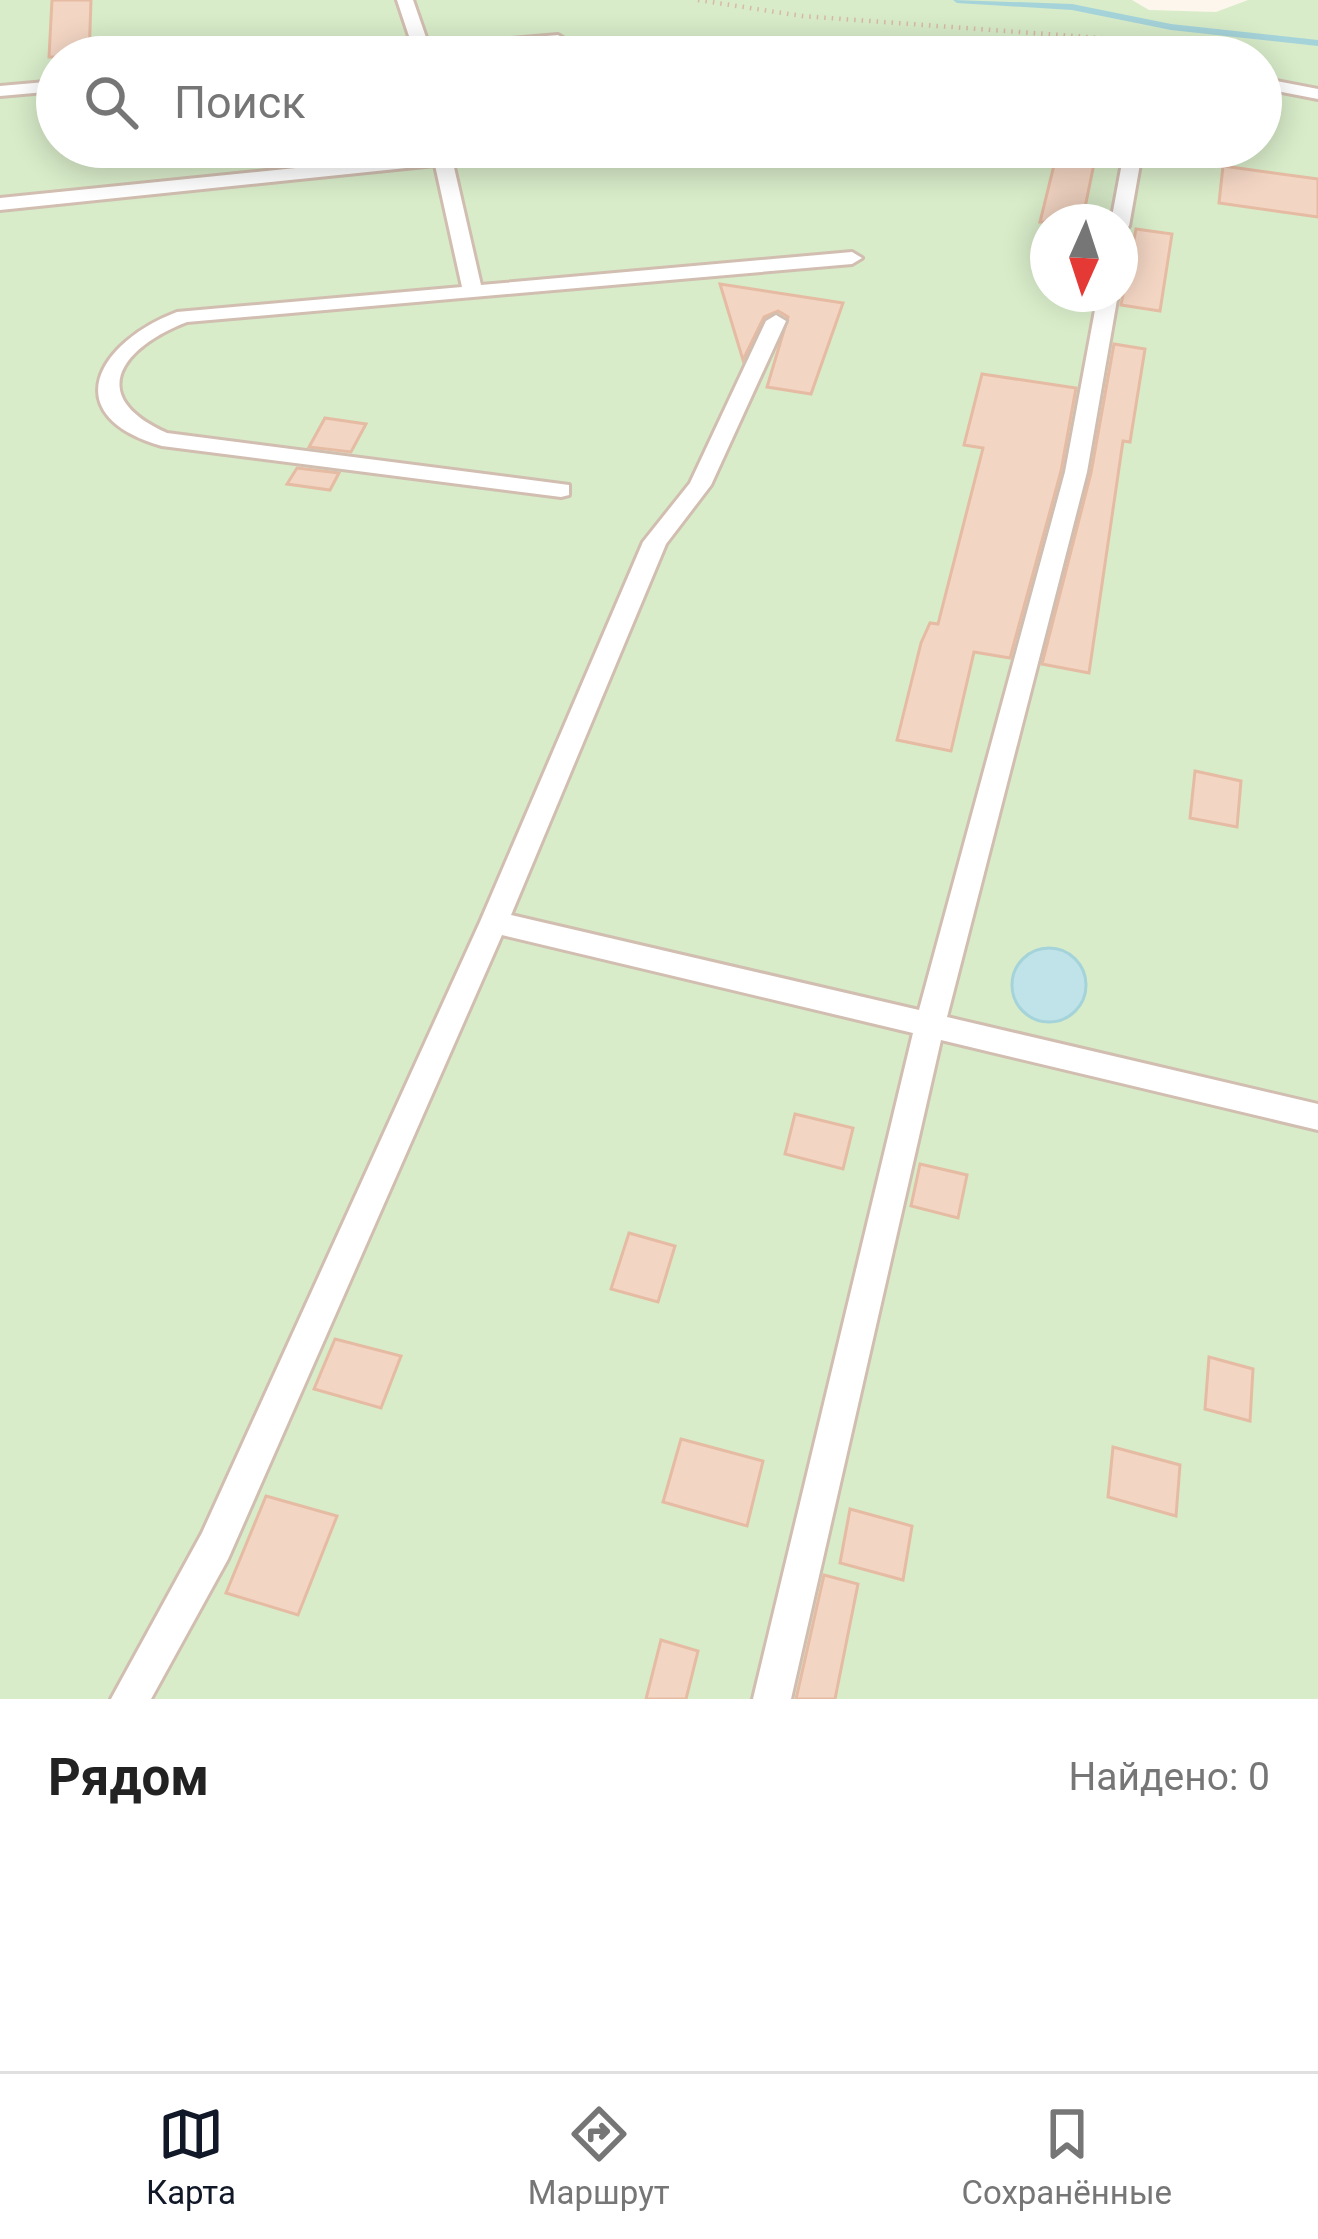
<!DOCTYPE html>
<html lang="ru">
<meta charset="utf-8">
<style>
body{margin:0;font-family:Roboto,sans-serif;background:#f2f2f2;color:#222}
.compass{position:absolute;left:1030px;top:204px;width:108px;height:108px;border-radius:50%;background:#fff;box-shadow:0 6px 30px #0003;rotate:183deg}
.list{margin:0;padding:0;list-style:none}
h2{display:flex;justify-content:space-between;align-items:center;height:156px;margin:0;padding:0 48px;font-size:51px}
h2 small{font-size:39px;font-weight:400;color:#767676}
.icon{flex:none;width:66px;height:66px;fill:none;stroke:currentColor;stroke-width:2;stroke-linecap:round;stroke-linejoin:round}
.map{position:relative;flex:none;width:1318px;height:1699px;overflow:hidden}
.search{position:absolute;background:#fff;box-shadow:0 6px 30px #0003;left:36px;right:36px;top:36px;height:132px;display:flex;align-items:center;gap:30px;box-sizing:border-box;padding:0 42px;border-radius:66px;color:#767676;font-size:45px}
.sheet{height:372px;background:#fff}
nav{display:flex;justify-content:space-around;align-items:center;box-sizing:border-box;height:168px;border-top:3px solid #e0e0e0;background:#fff;font-size:33px;color:#767676}
nav a{display:grid;justify-items:center;gap:6px}
nav .on{color:#111827}
.map>svg:first-child{display:block}
.green{fill:#d8ecc9;fill-rule:evenodd}
.water{fill:#bfe3e8;stroke:#a5d3da;stroke-width:3}
.lines{fill:none;stroke-linecap:round;stroke-linejoin:round}
.stream{fill:#a5d3da;fill-rule:evenodd}
.building{fill:#f3d5c3;stroke:#e6bba3;stroke-width:3}
.lane-casing{stroke:#d1beb0;stroke-width:6}
.path{stroke:#d9b8a5;stroke-width:4.5;stroke-dasharray:1.5 6;stroke-linecap:butt}
.lane{fill:#fff;fill-rule:evenodd}
</style>
<div class="map">
<svg width="1318" height="1699" viewBox="0 0 1318 1699">
<rect width="100%" height="100%" fill="#fdf6ec"/>
<!-- green -->
<path class="green" d="M0 0H1132L1149 10 1216 12 1248 0H1318V1699H0ZM57 57H1261V147H57ZM1048 222H1120V294H1048Z"/>
<!-- water -->
<circle class="water" cx="1049" cy="985" r="37"/>
<g class="lines">
<!-- stream -->
<polygon class="stream" points="953,0 1072,4 1171,24 1318,40 1318,46 1171,30 1072,10 957,3"/>
</g>
<!-- building -->
<g class="building">
<polygon points="52,0 91,0 89,57 49,57"/>
<polygon points="1058,149 1096,154 1082,222 1040,222"/>
<polygon points="1223,166 1318,179 1318,217 1219,203"/>
<polygon points="1136,229 1172,234 1160,311 1121,305"/>
<polygon points="720,284 843,303 811,394 767,387 788,317 778,311 764,317 743,360"/>
<polygon points="1114,344 1145,349 1130,442 1123,441 1089,673 1042,664 1091,473"/>
<polygon points="982,374 1076,388 1061,471 1010,658 974,652 951,751 897,740 921,643 930,623 938,624 983,448 964,445"/>
<polygon points="325,418 366,424 351,452 309,447"/>
<polygon points="297,468 339,473 330,490 287,484"/>
<polygon points="1195,771 1241,781 1237,827 1190,818"/>
<polygon points="795,1114 853,1128 843,1169 785,1154"/>
<polygon points="920,1164 967,1175 958,1218 911,1206"/>
<polygon points="629,1233 675,1246 658,1302 611,1289"/>
<polygon points="335,1339 401,1356 381,1408 314,1389"/>
<polygon points="1209,1357 1253,1369 1250,1421 1205,1409"/>
<polygon points="681,1439 763,1461 747,1526 663,1502"/>
<polygon points="1113,1447 1180,1465 1176,1516 1108,1497"/>
<polygon points="266,1496 337,1516 298,1615 226,1593"/>
<polygon points="850,1509 912,1526 903,1580 840,1563"/>
<polygon points="824,1575 858,1584 835,1699 796,1699"/>
<polygon points="661,1640 698,1651 686,1699 646,1699"/>
</g>
<g class="lines">
<defs>
<g id="lane">
<polygon points="397,0 413,0 429,46 558,35 566,40 558,45 432,57 358,57 366,52 413,48"/>
<polygon points="1261,78 1318,89 1318,99 1261,88"/>
<polygon points="57,81 57,91 0,96 0,86"/>
<path d="M431 147H449L450 152 565 147 556 152 453 163 481 285 852 252 862 258 852 264 187 322C122 347 84 396 167 433L569 485V495L561 497 162 446C55 415 98 342 177 312L462 287 435 165 0 210V198L433 154Z"/>
<polygon points="1125,147 1143,147 1129,226 1120,232 1120,222 1111,222"/>
<polygon points="1098,294 1118,294 1087,472 947,1017 1318,1104 1318,1130 941,1040 791,1699 753,1699 913,1033 502,935 228,1559 151,1699 111,1699 202,1533 480,922 643,542 690,483 766,321 776,315 786,321 711,485 666,544 511,915 919,1010 1065,472"/>
</g>
</defs>
<!-- lane casing -->
<use href="#lane" class="lane-casing"/>
<!-- path -->
<polyline class="path" points="698,0 802,16 1101,38 1129,44 1147,57"/>
<!-- lane -->
<use href="#lane" class="lane"/>
</g>
</svg>
<svg class="compass" viewBox="-18 -18 36 36"><path d="M0-13l5 13h-10z" fill="#e53935"/><path d="M0 13l5-13h-10z" fill="#767676"/></svg>
<div class="search"><svg class="icon" aria-label="search" viewBox="0 0 24 24"><circle cx="10" cy="10" r="6"/><path d="M15 15l6 6"/></svg>Поиск</div>
</div>
<section class="sheet">
<h2>Рядом<small>Найдено: 0</small></h2>
<ul class="list">
</ul>
</section>
<nav>
<a class="on"><svg class="icon" aria-label="map" viewBox="0 0 24 24"><path d="M3 6l6-2 6 2 6-2v14l-6 2-6-2-6 2zM9 4v14M15 6v14"/></svg>Карта</a>
<a><svg class="icon" aria-label="directions" viewBox="0 0 24 24"><path d="M12 3l9 9-9 9-9-9zM9 14v-3h6M13 9l2 2-2 2"/></svg>Маршрут</a>
<a><svg class="icon" aria-label="saved" viewBox="0 0 24 24"><path d="M7 4h10v16l-5-4-5 4z"/></svg>Сохранённые</a>
</nav>
